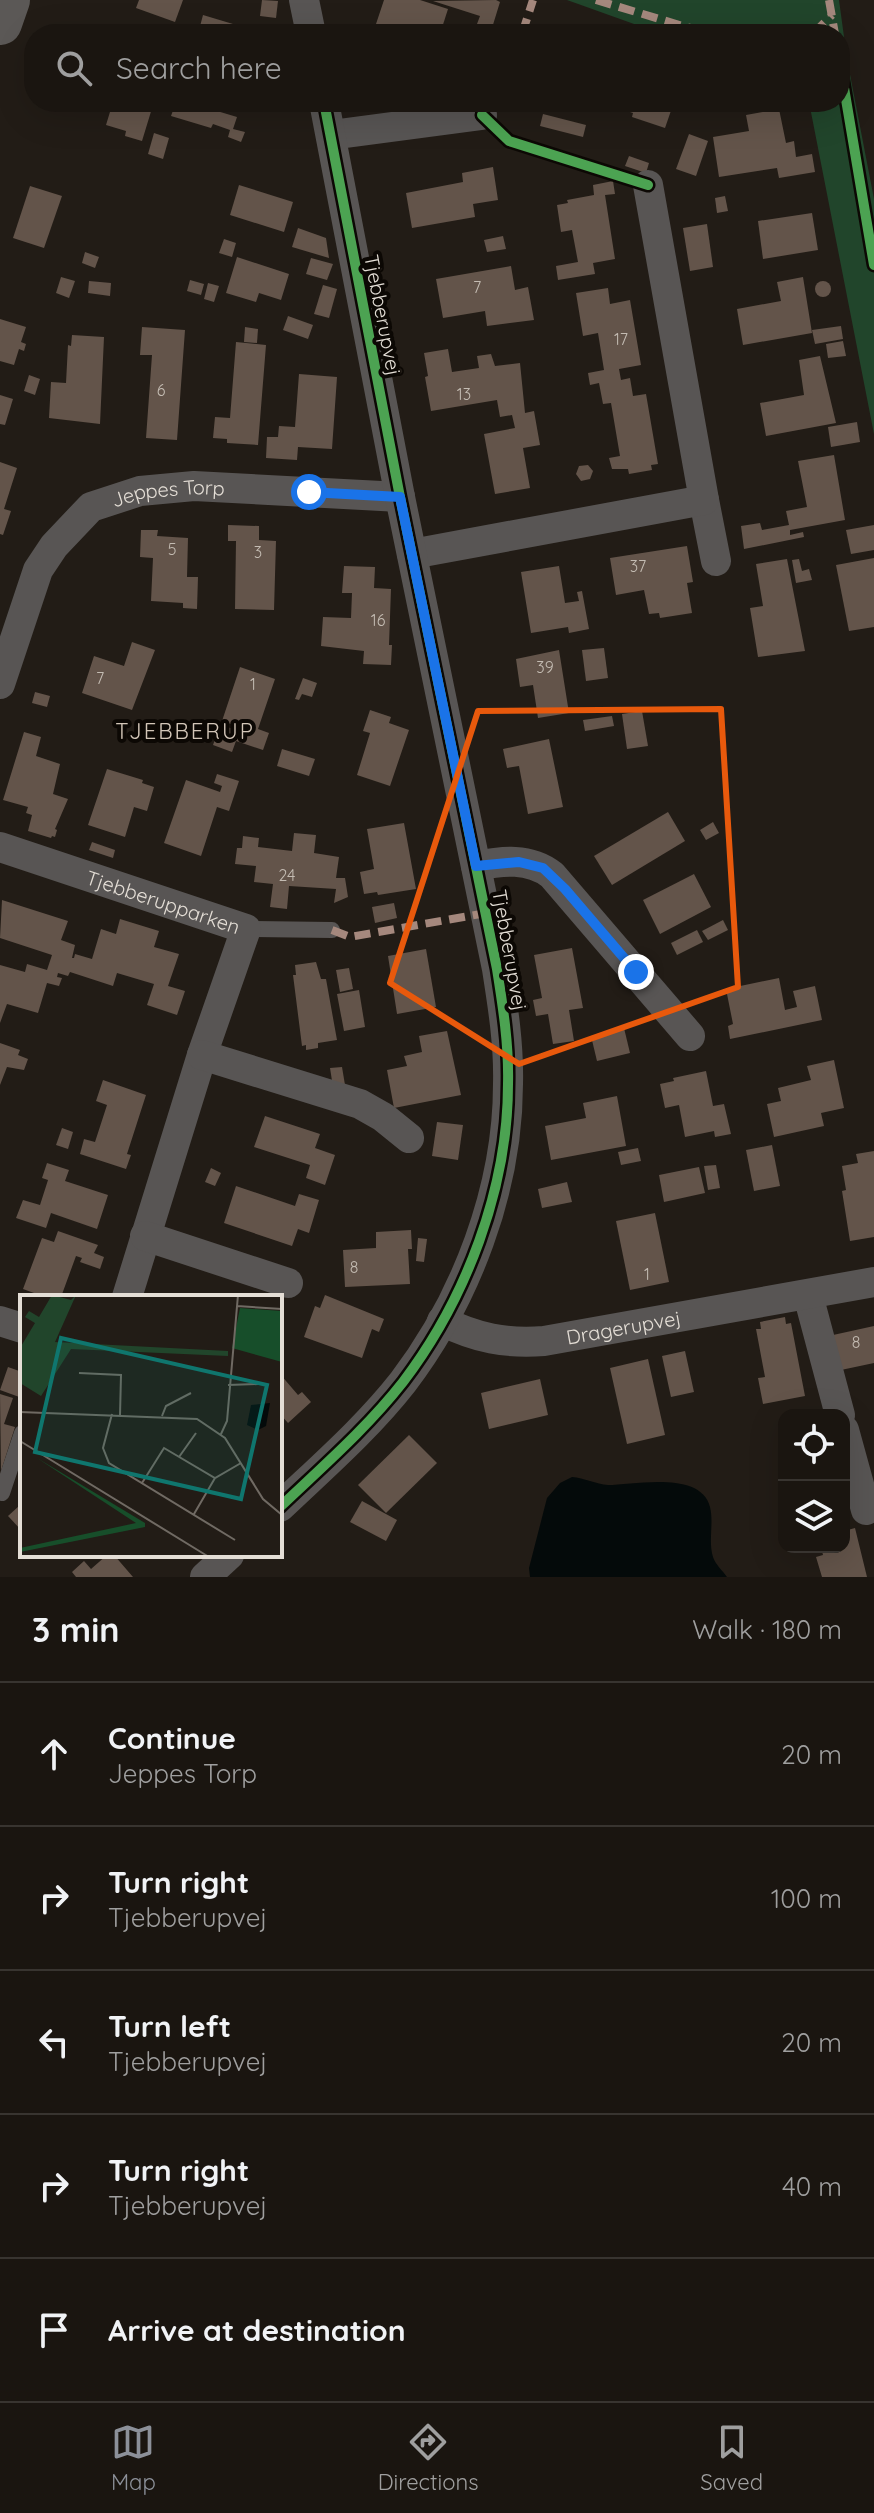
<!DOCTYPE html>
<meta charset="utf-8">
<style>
body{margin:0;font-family:Quicksand,sans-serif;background:#27221e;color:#f1f3f6}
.controls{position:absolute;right:24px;bottom:24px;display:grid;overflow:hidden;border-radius:16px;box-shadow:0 8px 32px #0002}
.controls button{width:72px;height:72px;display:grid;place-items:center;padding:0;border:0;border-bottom:2px solid #383430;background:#1a1510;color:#f1f3f6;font:40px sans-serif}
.stop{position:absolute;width:24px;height:24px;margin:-18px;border:6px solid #1a73e8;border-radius:50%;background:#fff}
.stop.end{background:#1a73e8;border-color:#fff;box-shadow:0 2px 8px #0008}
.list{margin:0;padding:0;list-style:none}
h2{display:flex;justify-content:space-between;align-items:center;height:104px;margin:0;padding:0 32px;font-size:34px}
h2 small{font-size:26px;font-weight:400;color:#9f9f9f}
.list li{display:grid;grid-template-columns:52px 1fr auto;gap:24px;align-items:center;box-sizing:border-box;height:144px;padding:0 32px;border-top:2px solid #383430}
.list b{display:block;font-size:30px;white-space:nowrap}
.list p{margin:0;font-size:26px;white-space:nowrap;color:#9f9f9f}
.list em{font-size:26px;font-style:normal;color:#9f9f9f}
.icon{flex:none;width:44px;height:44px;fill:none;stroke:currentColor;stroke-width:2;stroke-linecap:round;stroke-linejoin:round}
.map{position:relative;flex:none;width:874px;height:1577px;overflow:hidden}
.search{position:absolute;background:#1a1510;box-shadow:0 8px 32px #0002;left:24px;right:24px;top:24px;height:88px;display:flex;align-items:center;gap:20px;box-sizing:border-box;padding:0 28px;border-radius:32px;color:#9f9f9f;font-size:30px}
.sheet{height:824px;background:#1a1510}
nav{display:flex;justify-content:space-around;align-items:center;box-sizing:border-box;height:112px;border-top:2px solid #383430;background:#1a1510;font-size:22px;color:#9f9f9f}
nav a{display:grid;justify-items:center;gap:4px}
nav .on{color:#8c9099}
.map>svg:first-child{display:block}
.green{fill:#21452b}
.water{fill:#040a0a}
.building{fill:#63544a}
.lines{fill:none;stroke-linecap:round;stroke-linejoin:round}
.lane{stroke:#585554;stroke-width:16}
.street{stroke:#585554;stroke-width:30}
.secondary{stroke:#5b5856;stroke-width:44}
.quiet{stroke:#a5887d;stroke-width:8;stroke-dasharray:16 8;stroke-linecap:butt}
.cycleway-casing{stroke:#0c0804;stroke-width:15}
.cycleway{stroke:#4ca352;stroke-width:10}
.route{stroke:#1a73e8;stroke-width:10}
.marked{fill:none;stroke:#e8590c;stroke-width:6;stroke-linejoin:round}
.labels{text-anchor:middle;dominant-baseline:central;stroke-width:8;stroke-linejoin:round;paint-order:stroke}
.number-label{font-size:16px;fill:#c4bcb3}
.street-label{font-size:20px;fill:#e4ded6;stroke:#0c0804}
.neighbourhood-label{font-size:22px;letter-spacing:2px;fill:#d3c6b8;stroke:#0c0804}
.inset-road{fill:none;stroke:#706a63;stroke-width:2}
.view{fill:#0f766e;fill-opacity:0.15;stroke:#0f766e;stroke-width:4}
.inset-edge{fill:none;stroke:#e4ded6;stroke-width:4}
</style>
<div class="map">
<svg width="874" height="1577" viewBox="0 0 874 1577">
<rect width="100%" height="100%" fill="#221c16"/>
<!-- green -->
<polygon class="green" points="567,0 839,0 847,59 874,199 874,434 809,102 840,102 840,34 662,34"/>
<!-- water -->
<path class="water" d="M572 1477C584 1478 596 1484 608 1485 633 1485 701 1470 710 1507 714 1523 708 1541 713 1557 715 1564 723 1571 727 1577H530L529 1568 547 1498 560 1483Z"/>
<!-- building -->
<g class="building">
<polygon points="139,0 183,0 175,22 136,8"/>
<polygon points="262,0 278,1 276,18 260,16"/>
<polygon points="384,0 420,0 448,9 440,34 406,34 376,24"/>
<polygon points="496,0 500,2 492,28 477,24 480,16 433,1"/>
<polygon points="203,15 233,24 230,34 187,34 189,27 199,30"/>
<polygon points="113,102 144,102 153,105 142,141 125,136 126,131 106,125"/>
<polygon points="176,102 209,102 218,106 217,111 237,117 233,129 245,132 241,142 228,137 230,130 213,124 211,128 171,116"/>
<polygon points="627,102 674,102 665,128 632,117 633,113 624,110"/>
<polygon points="779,109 786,143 794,141 796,157 812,154 815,172 779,178 777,168 719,177 713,137 749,131 746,115"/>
<polygon points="543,114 586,125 583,137 540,126"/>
<polygon points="154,133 169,138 163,159 148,154"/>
<polygon points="689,134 708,141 696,176 676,169"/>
<polygon points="629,156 649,163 646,173 625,166"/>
<polygon points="493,167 498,200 473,204 475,217 412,228 406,193 463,182 462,173"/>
<polygon points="613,181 615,194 605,195 615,259 593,263 595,274 558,280 556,266 578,262 572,230 561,232 557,205 568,203 567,200 594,195 593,185"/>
<polygon points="239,185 293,202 284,232 230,215"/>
<polygon points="30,186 62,196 44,248 13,238"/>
<polygon points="725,196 728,211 717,213 715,198"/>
<polygon points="812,213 818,250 763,259 758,221"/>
<polygon points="707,224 713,267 690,271 683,228"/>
<polygon points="298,228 326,238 329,258 292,247"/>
<polygon points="503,236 506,249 487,252 484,240"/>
<polygon points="224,239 236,243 232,257 219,253"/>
<polygon points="85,252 99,257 95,268 82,263"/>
<polygon points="237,257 289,274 281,300 259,293 256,302 226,293"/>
<polygon points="311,258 333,264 327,280 306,274"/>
<polygon points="511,266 515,290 528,287 534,320 487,326 485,311 443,318 436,279"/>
<polygon points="61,277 75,281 69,298 56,293"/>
<polygon points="803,277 812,333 743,345 737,309 781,301 777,282"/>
<polygon points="190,280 204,284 201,295 187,291"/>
<polygon points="89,281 111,283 110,296 88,293"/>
<circle cx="823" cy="289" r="8"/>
<polygon points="208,283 219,286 214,302 204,299"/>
<polygon points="323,285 337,289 329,318 314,314"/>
<polygon points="608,288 610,304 630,300 641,365 619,369 621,380 630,378 633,396 646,394 658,464 651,465 652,470 629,474 628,469 612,469 609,458 620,456 611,403 603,404 599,383 590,385 588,373 604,370 598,333 583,336 576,293"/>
<polygon points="288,316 313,325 308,339 283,330"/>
<polygon points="0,319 26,327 21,342 26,344 24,351 19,349 14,365 0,361"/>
<polygon points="841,326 843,339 815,344 812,330"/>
<polygon points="142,327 185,330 177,440 146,438 152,355 140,355"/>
<polygon points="245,327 258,329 257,343 244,342"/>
<polygon points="72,335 104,337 100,424 49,418 51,382 66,383 68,345 71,346"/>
<polygon points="843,341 846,356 828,358 826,344"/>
<polygon points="236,342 266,345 258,445 227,443 227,439 213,438 215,417 230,418"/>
<polygon points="448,349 452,372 479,368 477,356 491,354 495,366 520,363 525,413 534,411 540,445 523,448 530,488 495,494 484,434 515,428 512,415 500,417 497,400 431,411 425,377 428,376 424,353"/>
<polygon points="820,356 836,423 766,436 760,403 804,395 799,360"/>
<polygon points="299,374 337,377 332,449 298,447 297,460 266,458 267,437 278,437 279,426 295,427"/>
<polygon points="29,375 40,379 35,395 24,391"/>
<polygon points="0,395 13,399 5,425 0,424"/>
<polygon points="857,422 860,442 831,447 828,427"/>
<polygon points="834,455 845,520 790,530 790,535 803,532 804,537 744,549 741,526 760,523 762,530 789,525 786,511 807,507 798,461"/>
<polygon points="0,462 17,468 4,509 11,511 3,535 0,534"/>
<polygon points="588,465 593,471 590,479 581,481 576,474 579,466"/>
<polygon points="228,525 259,526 259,540 276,541 274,610 235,609 236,541 228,541"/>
<polygon points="874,525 874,550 851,554 846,530"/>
<polygon points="141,530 158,530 157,536 188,538 187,577 198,577 197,609 183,608 183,603 151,601 153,558 140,557"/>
<polygon points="687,546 693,582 687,583 692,613 660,618 659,613 649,614 644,590 616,595 610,558"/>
<polygon points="874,558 874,627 849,631 836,565"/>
<polygon points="787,559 805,651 758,657 750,608 763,606 756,564"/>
<polygon points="799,559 802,571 809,569 812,580 796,583 792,560"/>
<polygon points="344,566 375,567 374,588 391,589 389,645 392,645 391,665 363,664 364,651 321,646 323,617 351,618 352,593 342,593"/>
<polygon points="559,566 565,603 579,601 577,592 582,591 589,629 569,633 568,627 531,633 521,572"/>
<polygon points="132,642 155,650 132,710 82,693 94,656 124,666"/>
<polygon points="604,648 608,678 586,681 582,650"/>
<polygon points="559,650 569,713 538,718 533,685 520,687 516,659"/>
<polygon points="240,667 275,679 258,729 269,733 263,750 236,741 232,752 213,745 220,725 241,731 242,728 222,721"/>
<polygon points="303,678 317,683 312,697 302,694 299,700 295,699"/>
<polygon points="35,692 50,696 47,707 32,703"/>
<polygon points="370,710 391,717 389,723 409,730 390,786 357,775 370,733 363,731"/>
<polygon points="642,711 648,746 627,749 622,714"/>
<polygon points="612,716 614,726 585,731 583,720"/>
<polygon points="24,732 41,737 36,756 60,764 53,794 68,799 55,829 57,830 55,837 52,836 51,838 28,831 32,815 26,813 28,807 3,800"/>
<polygon points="549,739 563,807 528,814 519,766 507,768 503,749"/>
<polygon points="282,749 315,759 309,776 277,766"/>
<polygon points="107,769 143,780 142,783 154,787 147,811 134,807 125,837 88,825"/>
<polygon points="217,774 239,781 229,811 217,807 201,856 164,843 186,780 220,792 222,786 214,783"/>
<polygon points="668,812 685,841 612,885 594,856"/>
<polygon points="713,822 719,833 706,840 700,830"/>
<polygon points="404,823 416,889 378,895 377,892 364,894 360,872 374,869 367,829"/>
<polygon points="294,833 316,835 314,853 339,857 336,878 345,878 348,897 334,903 336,889 289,886 287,909 270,907 273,884 254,882 256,866 235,864 237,848 242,848 243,836 259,838 258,847 292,851"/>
<polygon points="92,842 115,850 113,858 89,850"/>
<polygon points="694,874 711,907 660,934 643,900"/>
<polygon points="2,900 68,921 61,940 75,945 72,958 74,958 75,954 92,959 101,929 116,934 120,919 159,931 154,947 179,954 168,986 185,991 177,1015 147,1005 154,984 117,973 113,986 70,972 68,976 58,973 57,977 62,978 59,986 47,983 38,1013 7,1004 0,1023 0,965 25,972 27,964 47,970 52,955 0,938"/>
<polygon points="394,903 397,918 375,923 372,907"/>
<polygon points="723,920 728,930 708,940 702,931"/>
<polygon points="697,930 703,942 677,955 671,943"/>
<polygon points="572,948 583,1008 569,1010 574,1041 553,1044 548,1014 536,1016 533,1000 542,998 534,955"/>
<polygon points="426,949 436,1007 397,1014 388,956"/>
<polygon points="316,962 321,979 326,979 337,1040 318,1043 318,1048 306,1050 306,1045 302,1046 293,975 296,975 295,965"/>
<polygon points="349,968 353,989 340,992 336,970"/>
<polygon points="779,978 785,1010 797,1007 793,991 815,986 822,1020 730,1039 728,1026 733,1024 726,989"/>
<polygon points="359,990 365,1027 344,1031 337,994"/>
<polygon points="624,1028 630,1053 597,1061 591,1036"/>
<polygon points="447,1031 461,1095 394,1108 387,1070 407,1066 404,1056 422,1052 419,1036"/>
<polygon points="0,1043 20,1050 18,1055 28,1059 24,1070 7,1067 0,1085"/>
<polygon points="834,1060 844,1108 821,1113 824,1126 774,1137 767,1104 781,1101 778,1088 811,1080 807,1066"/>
<polygon points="342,1067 346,1091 333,1087 330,1068"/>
<polygon points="706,1071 713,1106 724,1104 731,1134 715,1137 714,1131 685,1137 679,1105 665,1108 660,1084 674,1081 673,1078"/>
<polygon points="103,1080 146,1095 127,1154 131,1155 126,1169 80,1154 84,1139 95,1142 107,1105 96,1101"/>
<polygon points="617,1096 626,1146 551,1160 545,1126 586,1118 583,1103"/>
<polygon points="265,1116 320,1134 315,1148 335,1155 325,1185 306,1178 310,1165 254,1147"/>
<polygon points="437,1122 463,1125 458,1160 432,1156"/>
<polygon points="62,1128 73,1132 68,1149 56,1145"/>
<polygon points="772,1145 780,1186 754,1191 746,1150"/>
<polygon points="638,1148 641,1161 621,1165 618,1152"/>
<polygon points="874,1151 874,1237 850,1241 842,1191 846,1190 842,1166 858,1163 856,1154"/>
<polygon points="47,1163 69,1170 65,1181 108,1195 97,1229 51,1213 46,1228 16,1218 23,1200 40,1205 48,1180 42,1178"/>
<polygon points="716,1165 720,1188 708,1190 704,1166"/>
<polygon points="699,1167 705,1193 664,1202 659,1175"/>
<polygon points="211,1168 221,1173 215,1186 205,1182"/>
<polygon points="567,1182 572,1202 542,1208 538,1189"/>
<polygon points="236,1186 295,1206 299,1194 319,1200 309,1233 298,1229 292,1246 224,1223"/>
<polygon points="655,1213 669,1282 630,1290 616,1221"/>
<polygon points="411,1230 412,1249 408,1249 410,1284 345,1287 343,1250 376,1248 376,1232"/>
<polygon points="58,1231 98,1245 94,1253 104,1257 100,1269 80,1262 82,1258 76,1256 61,1297 45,1297 23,1289 42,1238 54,1242"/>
<polygon points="418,1238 427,1239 424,1262 416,1261"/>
<polygon points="325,1295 384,1319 379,1332 372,1329 362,1358 304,1337 315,1306 320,1308"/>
<polygon points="785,1317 786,1324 791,1323 805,1396 763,1404 758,1378 765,1377 756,1329 761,1329 760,1322"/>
<polygon points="874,1326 874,1363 841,1370 833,1335"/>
<polygon points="685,1351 694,1392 671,1397 662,1356"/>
<polygon points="648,1359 665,1435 627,1444 610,1368"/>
<polygon points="8,1367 22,1372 22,1398 0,1390"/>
<polygon points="280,1374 298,1395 302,1392 311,1402 288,1423 280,1414"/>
<polygon points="540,1379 548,1415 489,1429 481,1393"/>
<polygon points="0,1394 13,1398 4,1424 15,1427 1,1471"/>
<polygon points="409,1435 437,1463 386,1513 358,1485"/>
<polygon points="362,1501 397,1520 386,1541 350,1522"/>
<polygon points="19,1506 22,1509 22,1531 8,1516"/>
<polygon points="855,1528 867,1577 822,1577 816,1557 823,1555 821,1547 844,1547 844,1531"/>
<polygon points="107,1555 114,1555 133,1577 76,1577 72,1572 84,1561 91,1569"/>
</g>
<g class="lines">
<!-- lane -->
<g class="lane">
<polyline points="246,929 332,930"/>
<polyline points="2,1493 22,1433"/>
</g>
<!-- street -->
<g class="street">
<polyline points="304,0 311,34"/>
<polyline points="331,135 482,115"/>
<polyline points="704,500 716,561"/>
<polyline points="412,554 704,500 648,185"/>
<path id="s1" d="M0 684 38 570 54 546 91 507 140 491 194 486 400 497"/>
<path id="s2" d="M0 847 246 929 202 1055 127 1297"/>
<path d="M476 866C502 861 529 857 552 875L690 1036"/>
<polyline points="202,1055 360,1104 383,1117 409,1138"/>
<polyline points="145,1236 288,1283"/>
<polyline points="808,1295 840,1415"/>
<polyline points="0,1321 22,1328"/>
<path id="s3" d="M442 1321C476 1338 506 1344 544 1341L874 1282"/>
<polyline points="844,1430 866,1510"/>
<path d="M280 1507C322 1467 367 1428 403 1382 466 1299 508 1189 508 1084 509 1045 503 1007 497 969L400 497 324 102"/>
<polyline points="205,1577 229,1555"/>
</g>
<!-- secondary -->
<polyline class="secondary" points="0,23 8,0"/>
<!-- quiet -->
<g class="quiet">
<polyline points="596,0 686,27 720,34"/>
<polyline points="829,0 835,34"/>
<polyline points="522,34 533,0"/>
<polyline points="813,34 832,15"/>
<polyline points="482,115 493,102"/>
<polyline points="332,930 350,937 486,913"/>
</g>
<defs>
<g id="cycleway">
<polyline points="840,64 874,265"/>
<polyline points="482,115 509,141 648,185"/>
<path d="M280 1507C322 1467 367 1428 403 1382 466 1299 508 1189 508 1084 509 1045 503 1007 497 969L400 497 324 102"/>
</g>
</defs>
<!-- cycleway casing -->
<use href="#cycleway" class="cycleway-casing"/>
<!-- cycleway -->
<use href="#cycleway" class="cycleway"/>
</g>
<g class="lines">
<!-- route -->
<polyline class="route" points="309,492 400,497 476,866 519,862 543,868 565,889 636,972"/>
</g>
<!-- marked area -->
<path class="marked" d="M721 709 738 987 519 1064 390 983 478 711Z"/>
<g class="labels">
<!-- number labels -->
<g class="number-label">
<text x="477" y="287">7</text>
<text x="621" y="339">17</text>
<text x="161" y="390">6</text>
<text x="464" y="394">13</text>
<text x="172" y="549">5</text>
<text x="258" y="552">3</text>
<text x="638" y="566">37</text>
<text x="378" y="620">16</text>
<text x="545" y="667">39</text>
<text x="100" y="678">7</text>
<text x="253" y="684">1</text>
<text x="287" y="875">24</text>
<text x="354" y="1267">8</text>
<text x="647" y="1274">1</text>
<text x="856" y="1342">8</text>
</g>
<!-- street labels -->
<g class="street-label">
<text transform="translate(383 315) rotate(79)">Tjebberupvej</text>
<text stroke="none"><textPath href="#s1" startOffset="282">Jeppes Torp</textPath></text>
<text stroke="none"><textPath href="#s2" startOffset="172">Tjebberupparken</textPath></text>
<text transform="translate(510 950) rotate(80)">Tjebberupvej</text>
<text stroke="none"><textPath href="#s3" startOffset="186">Dragerupvej</textPath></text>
</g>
<!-- neighbourhood labels -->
<g class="neighbourhood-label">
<text x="185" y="731">TJEBBERUP</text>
</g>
</g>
<!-- overview -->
<g transform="translate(20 1295)">
<rect width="262" height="262" fill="#221c16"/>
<path d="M32 0 51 5 56 0 35 47 208 56V61L51 54 21 101 0 88V53L15 28 5 22 9 16 19 22Z" fill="#21452b"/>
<path d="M220 13 262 16V67L212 53ZM17 163 125 228V232L0 257V253L116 228Z" fill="#174e2a"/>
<path d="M250 108 246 131 238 135 227 130 231 110Z" fill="#040a0a"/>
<path class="inset-road" d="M217 11 262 14M59 78 101 80 100 120M208 90 238 89M0 117 177 124 205 143 243 204 262 220M92 119 83 153 89 168 215 245M142 121 146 111 171 98M201 139 207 126 218 0M0 146 189 262M159 162 176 138M122 188 144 153 195 183 221 168M174 219 195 183"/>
<path class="view" d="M41 43 247 90 221 204 15 157Z"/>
<rect width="262" height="262" class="inset-edge"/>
</g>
</svg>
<div class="controls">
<button><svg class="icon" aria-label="locate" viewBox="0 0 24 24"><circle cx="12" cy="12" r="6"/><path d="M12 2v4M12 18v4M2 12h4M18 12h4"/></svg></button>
<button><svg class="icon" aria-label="layers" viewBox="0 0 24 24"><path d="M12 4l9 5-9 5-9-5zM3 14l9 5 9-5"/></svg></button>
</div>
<div class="stop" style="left:309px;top:492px"></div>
<div class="stop end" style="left:636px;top:972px"></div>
<div class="search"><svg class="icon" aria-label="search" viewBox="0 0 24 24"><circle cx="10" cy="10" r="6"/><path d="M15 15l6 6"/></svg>Search here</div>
</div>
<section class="sheet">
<h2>3 min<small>Walk · 180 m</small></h2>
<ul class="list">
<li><svg class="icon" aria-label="ahead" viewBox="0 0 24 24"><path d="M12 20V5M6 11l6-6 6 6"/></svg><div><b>Continue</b><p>Jeppes Torp</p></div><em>20 m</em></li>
<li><svg class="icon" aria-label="right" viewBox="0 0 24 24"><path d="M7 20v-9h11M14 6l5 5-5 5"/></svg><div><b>Turn right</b><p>Tjebberupvej</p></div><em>100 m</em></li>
<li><svg class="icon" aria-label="left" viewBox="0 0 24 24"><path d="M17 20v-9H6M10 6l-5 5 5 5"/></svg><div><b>Turn left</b><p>Tjebberupvej</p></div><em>20 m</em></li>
<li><svg class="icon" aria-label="right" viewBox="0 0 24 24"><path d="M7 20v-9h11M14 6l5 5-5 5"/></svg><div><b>Turn right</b><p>Tjebberupvej</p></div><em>40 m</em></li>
<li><svg class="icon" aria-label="arrive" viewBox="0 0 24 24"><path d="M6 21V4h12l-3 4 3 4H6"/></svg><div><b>Arrive at destination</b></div></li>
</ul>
</section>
<nav>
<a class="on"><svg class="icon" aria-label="map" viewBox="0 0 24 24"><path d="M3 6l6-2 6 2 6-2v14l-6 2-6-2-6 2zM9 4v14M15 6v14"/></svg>Map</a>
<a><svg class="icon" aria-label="directions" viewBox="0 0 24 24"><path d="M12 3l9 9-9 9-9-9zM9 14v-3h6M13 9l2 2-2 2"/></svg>Directions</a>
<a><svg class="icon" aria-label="saved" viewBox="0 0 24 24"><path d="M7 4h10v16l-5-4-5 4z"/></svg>Saved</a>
</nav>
